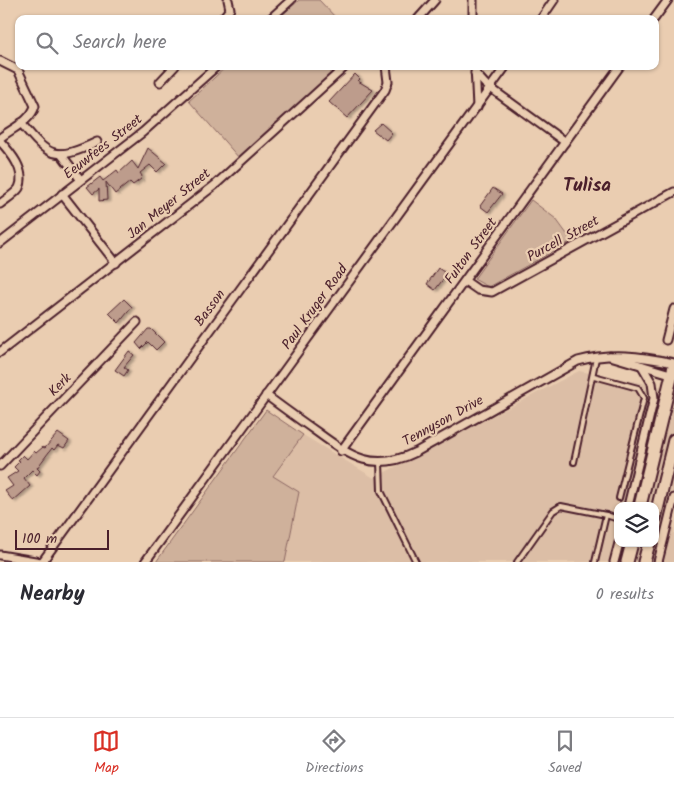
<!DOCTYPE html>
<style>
body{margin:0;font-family:Kalam,sans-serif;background:#f2f2f3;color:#2b2b33}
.controls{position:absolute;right:15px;bottom:15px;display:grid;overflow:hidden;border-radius:10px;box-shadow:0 1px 4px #0004}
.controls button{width:45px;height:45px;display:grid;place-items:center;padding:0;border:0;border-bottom:1px solid #e1e1e2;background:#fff;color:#2b2b33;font:25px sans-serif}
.scale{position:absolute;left:15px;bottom:12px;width:94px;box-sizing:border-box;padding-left:5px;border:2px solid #4a1f2b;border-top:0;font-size:14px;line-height:18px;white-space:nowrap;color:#4a1f2b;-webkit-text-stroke:4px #eacdb1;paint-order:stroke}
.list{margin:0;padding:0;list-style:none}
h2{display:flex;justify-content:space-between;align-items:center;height:65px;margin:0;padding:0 20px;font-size:21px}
h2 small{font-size:16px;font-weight:400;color:#7c7c81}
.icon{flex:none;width:28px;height:28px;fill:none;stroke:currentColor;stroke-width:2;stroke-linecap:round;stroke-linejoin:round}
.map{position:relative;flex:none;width:674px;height:562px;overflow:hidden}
.search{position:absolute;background:#fff;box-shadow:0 1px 4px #0004;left:15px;right:15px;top:15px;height:55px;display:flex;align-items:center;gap:12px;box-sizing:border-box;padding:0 18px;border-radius:10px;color:#7c7c81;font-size:19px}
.sheet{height:155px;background:#fff}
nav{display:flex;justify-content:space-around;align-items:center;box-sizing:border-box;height:70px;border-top:1px solid #e1e1e2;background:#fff;font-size:14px;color:#7c7c81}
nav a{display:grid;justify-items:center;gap:2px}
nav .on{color:#d93025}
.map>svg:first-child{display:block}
.built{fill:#dcbea6;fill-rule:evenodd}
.green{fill:#cfb19b;stroke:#8c6863}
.building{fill:#bd9c8c;stroke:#4a1f2b;filter:url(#shadow)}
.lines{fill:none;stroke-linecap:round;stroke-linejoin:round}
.service-casing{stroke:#4a1f2b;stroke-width:8}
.minor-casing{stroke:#4a1f2b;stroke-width:11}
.primary-casing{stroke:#4a1f2b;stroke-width:15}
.service{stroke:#eacdb1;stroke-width:4}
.minor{stroke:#eacdb1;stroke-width:7}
.primary{stroke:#eacdb1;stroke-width:11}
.labels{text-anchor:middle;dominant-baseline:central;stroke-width:4.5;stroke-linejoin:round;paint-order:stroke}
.street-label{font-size:14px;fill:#4a1f2b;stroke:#eacdb1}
.district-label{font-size:19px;font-weight:bold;fill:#4a1f2b;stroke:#eacdb1}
</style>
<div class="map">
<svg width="674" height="562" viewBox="0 0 674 562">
<defs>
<filter id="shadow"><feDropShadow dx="3" dy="1.5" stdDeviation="1" flood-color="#0004"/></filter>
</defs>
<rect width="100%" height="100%" fill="#eacdb1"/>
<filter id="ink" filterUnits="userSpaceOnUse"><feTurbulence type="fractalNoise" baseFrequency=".02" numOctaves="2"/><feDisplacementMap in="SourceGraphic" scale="10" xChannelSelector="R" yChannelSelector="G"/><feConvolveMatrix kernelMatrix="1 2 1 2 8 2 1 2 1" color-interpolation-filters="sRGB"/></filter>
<g filter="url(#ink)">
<!-- built -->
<path class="built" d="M579 371 674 389V562H285L273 476 303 435 374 478ZM618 506H655V543H618Z"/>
<!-- green -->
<g class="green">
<polygon points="299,0 319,0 337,19 278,19"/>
<polygon points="227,66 341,66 239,158 189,101"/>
<polygon points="531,200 556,219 572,241 488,287 474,279"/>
<polygon points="266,410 303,435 273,476 299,492 285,562 156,562"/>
</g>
<!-- building -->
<g class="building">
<polygon points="355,74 360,79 358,81 373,90 347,118 329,102"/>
<polygon points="381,123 392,133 386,140 373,130"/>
<polygon points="148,148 166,163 157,172 150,165 140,173 142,176 141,179 133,185 130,182 115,194 106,182 107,200 99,201 99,189 93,194 87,187 100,177 103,181 117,170 119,173 132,161 138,169"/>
<polygon points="493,188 502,194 488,212 480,206"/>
<polygon points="438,268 447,274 435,290 427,284"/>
<polygon points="124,299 132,307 119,323 109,313"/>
<polygon points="148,329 151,329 164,342 156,350 148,342 141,349 136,343"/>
<polygon points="129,351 134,355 124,367 128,370 124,376 115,370"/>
<polygon points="58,433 69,441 64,448 58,445 54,450 52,448 37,468 40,471 37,475 32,470 24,478 30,486 13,501 5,491 13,486 7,478 18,471 14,467 20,461 18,460 23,455 27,459 34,451 36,453 43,447 45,448"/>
</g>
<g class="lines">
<defs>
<g id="service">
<polyline points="594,376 638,388 644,398 619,498"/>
<polyline points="380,462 381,491 416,562"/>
<polyline points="574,462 596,358"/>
<polyline points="517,562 553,511 561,506 606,515"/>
<polyline points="595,562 606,515 618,519"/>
</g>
<g id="minor">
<polyline points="473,0 473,19"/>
<polyline points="222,19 230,9 228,0"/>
<polyline points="270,19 291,0"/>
<polyline points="418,19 435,0"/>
<polyline points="541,19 554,0"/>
<polyline points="654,19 668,0"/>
<path d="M0 61 18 70 35 106C31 121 11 129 0 138"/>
<polyline points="475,66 477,107"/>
<polyline points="475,73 485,84 565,142"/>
<polyline points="160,82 175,66"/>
<path d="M21 123C49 157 55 162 97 142"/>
<path d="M0 141C10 152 27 171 19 188 15 194 6 199 0 204"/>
<polyline points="61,154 80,179"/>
<polyline points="62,194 116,263"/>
<polyline points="0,243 143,132 217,66"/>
<polyline points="465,281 478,290 492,292 674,192"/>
<polyline points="666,340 674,309"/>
<polyline points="0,352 215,185 346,66"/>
<polyline points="610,356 674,375"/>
<path d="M266 395C283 408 300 420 317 432 351 457 374 473 416 452L578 361C612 352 640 356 674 363"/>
<polyline points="341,451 620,66"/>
<polyline points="0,466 137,322"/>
<polyline points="628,506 654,398 652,383 642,366"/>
<polyline points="0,555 41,562"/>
<polyline points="42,562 385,90 388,82 386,66"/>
<polyline points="145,562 506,66"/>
<polyline points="614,562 619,543"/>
<polyline points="658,562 674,498"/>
</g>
<g id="primary">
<polyline points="640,506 674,366"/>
<polyline points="655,518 674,440"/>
<polyline points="627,562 632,543"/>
<polyline points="644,562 649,543"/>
</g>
</defs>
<!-- service casing -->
<use href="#service" class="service-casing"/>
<!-- minor casing -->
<use href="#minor" class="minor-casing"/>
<!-- primary casing -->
<use href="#primary" class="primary-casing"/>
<!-- service -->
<use href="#service" class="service"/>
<!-- minor -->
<use href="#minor" class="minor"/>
<!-- primary -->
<use href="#primary" class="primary"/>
</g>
</g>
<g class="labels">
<!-- street labels -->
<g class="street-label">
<text transform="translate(103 147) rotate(-38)">Eeuwfees Street</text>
<text transform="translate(169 204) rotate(-39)">Jan Meyer Street</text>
<text transform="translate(563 239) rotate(-29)">Purcell Street</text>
<text transform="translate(471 251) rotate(-54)">Fulton Street</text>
<text transform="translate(315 307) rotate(-54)">Paul Kruger Road</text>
<text transform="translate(210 308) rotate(-54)">Basson</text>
<text transform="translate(60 385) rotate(-46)">Kerk</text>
<text transform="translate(443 421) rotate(-29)">Tennyson Drive</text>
</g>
<!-- district labels -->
<g class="district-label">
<text x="587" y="186">Tulisa</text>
</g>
</g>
</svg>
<div class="controls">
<button><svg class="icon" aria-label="layers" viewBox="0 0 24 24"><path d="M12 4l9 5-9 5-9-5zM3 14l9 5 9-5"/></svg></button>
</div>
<div class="scale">100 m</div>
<div class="search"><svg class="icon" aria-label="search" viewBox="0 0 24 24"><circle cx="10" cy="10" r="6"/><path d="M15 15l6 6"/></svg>Search here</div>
</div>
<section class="sheet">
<h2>Nearby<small>0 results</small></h2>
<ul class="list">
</ul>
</section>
<nav>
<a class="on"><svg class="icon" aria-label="map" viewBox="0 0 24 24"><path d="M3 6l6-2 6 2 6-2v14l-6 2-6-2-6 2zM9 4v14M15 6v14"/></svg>Map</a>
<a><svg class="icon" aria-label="directions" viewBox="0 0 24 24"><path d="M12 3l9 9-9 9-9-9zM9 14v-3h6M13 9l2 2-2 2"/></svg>Directions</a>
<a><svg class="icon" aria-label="saved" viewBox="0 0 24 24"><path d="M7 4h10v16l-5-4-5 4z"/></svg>Saved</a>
</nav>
